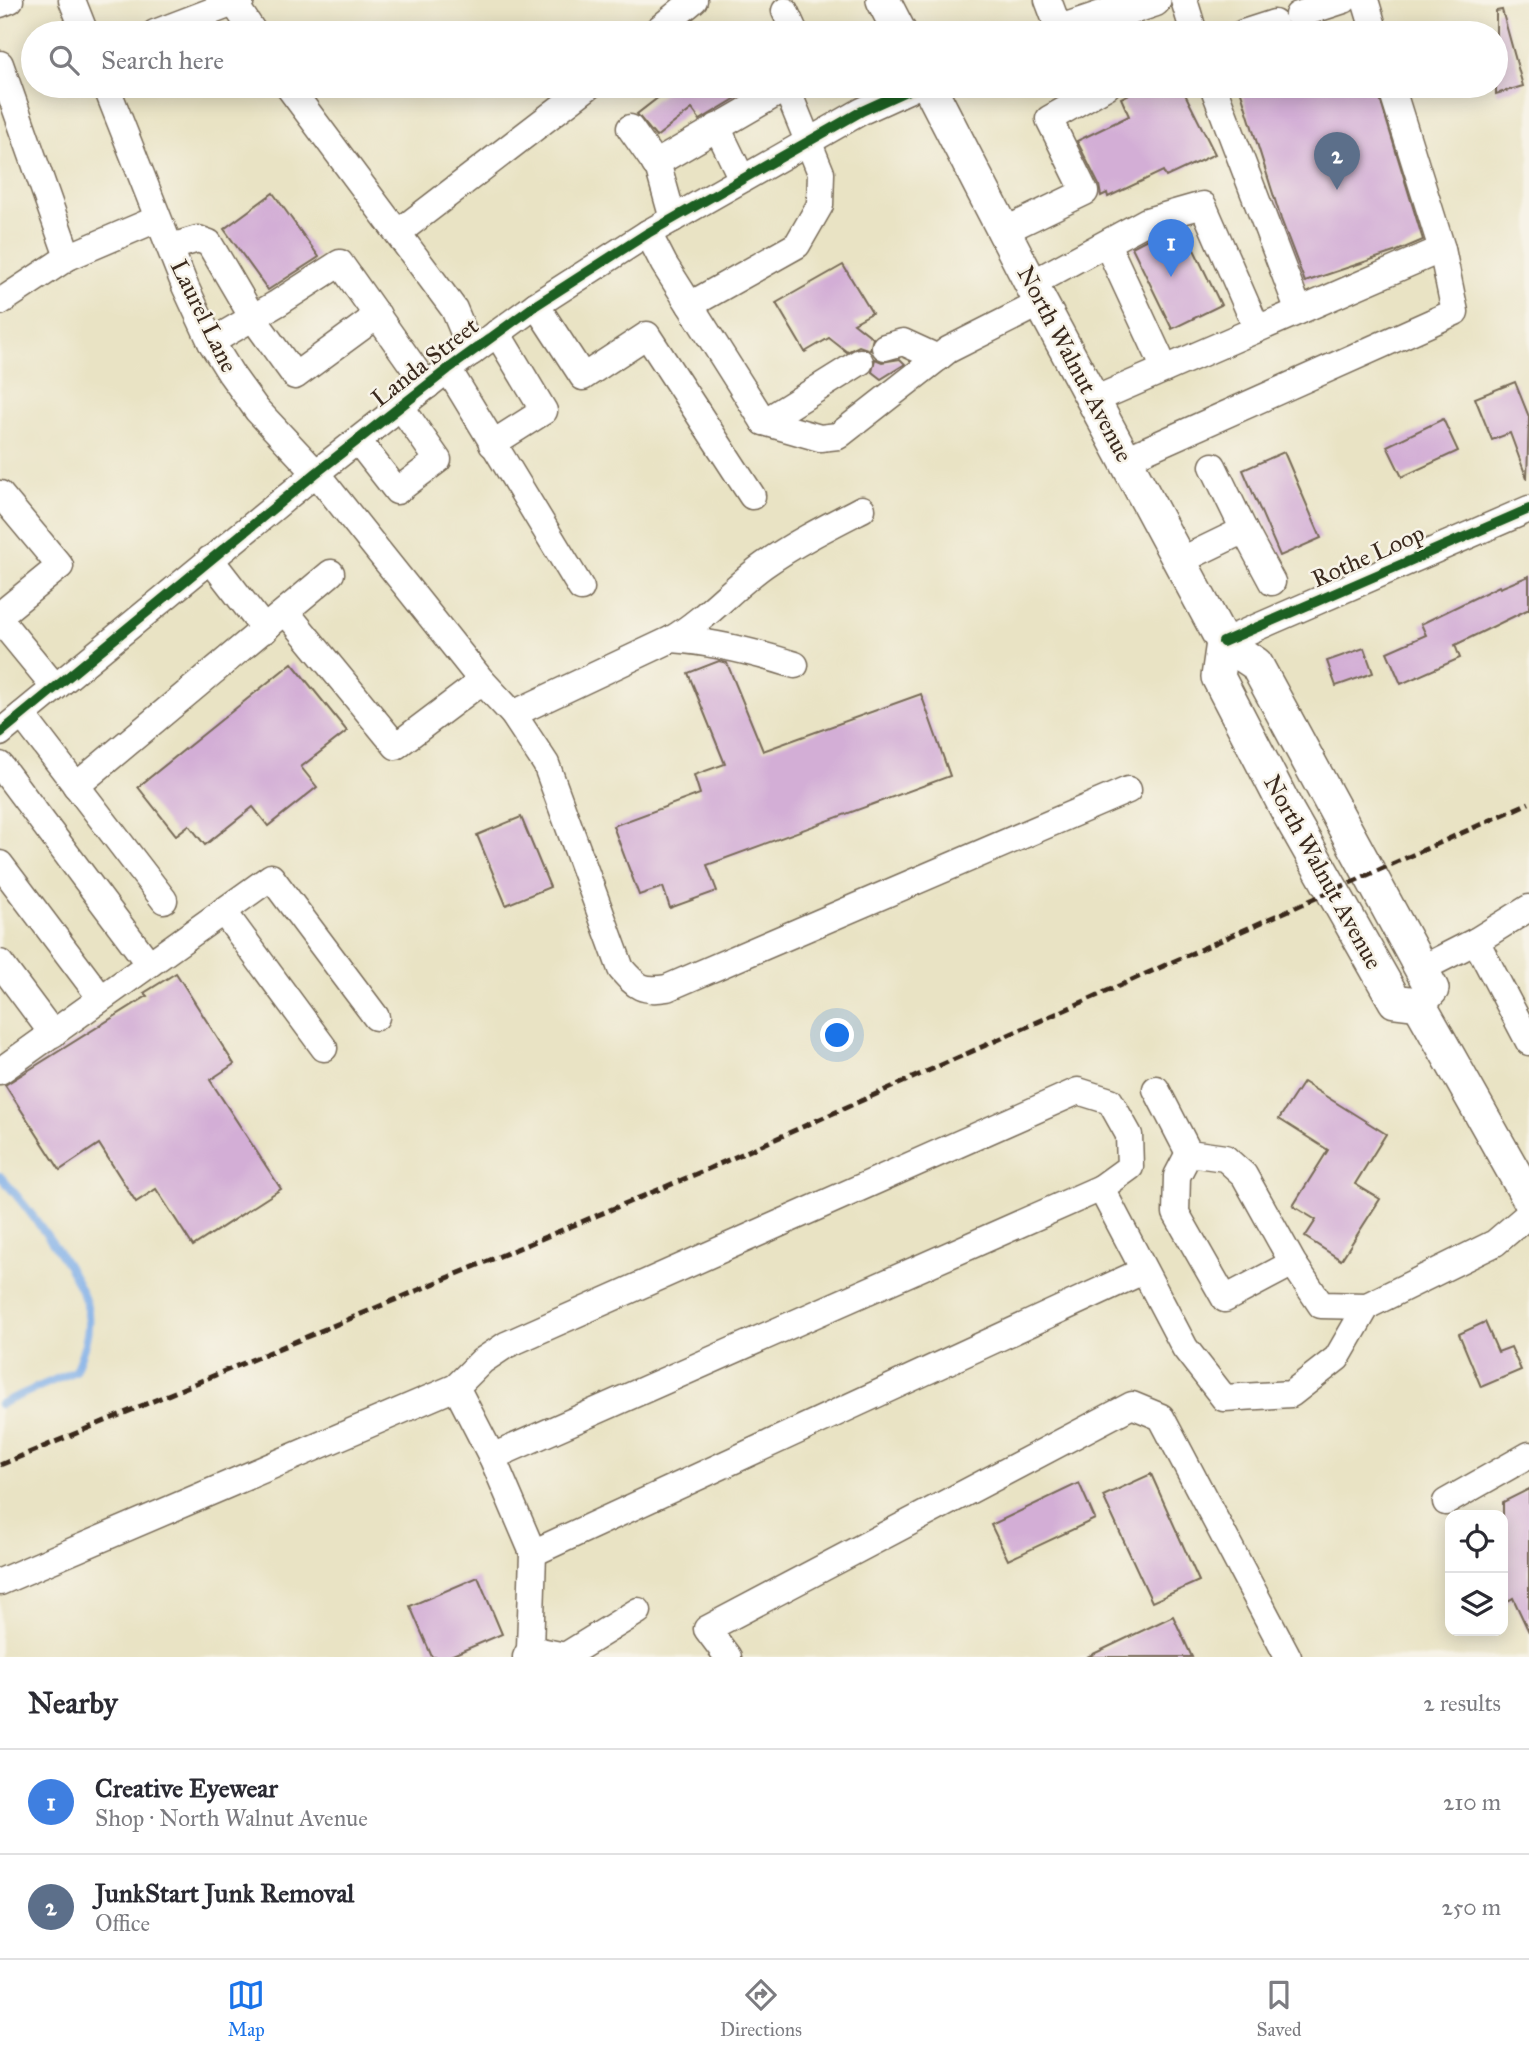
<!DOCTYPE html>
<meta charset="utf-8">
<style>
:root{--surface:#fff;--page:#f7f7f7;--text:#2b2b33;--muted:#7c7c81;--line:#e1e1e2;--accent:#1a73e8}
body{margin:0;font-family:"IM FELL Great Primer",serif;background:var(--page);color:var(--text)}
.controls{position:absolute;right:21px;bottom:21px;display:grid;overflow:hidden;border-radius:14px;box-shadow:0 4px 18px #0003}
.controls button{width:63px;height:63px;display:grid;place-items:center;padding:0;border:0;border-bottom:2px solid var(--line);background:var(--surface);color:var(--text);font:35px sans-serif}
.you{position:absolute;left:838px;top:1036px;width:24px;height:24px;margin:-18px;border:5px solid #fff;border-radius:50%;background:#1a73e8;box-shadow:0 0 0 10px #1a73e833}
.badge{display:grid;place-items:center;width:46px;height:46px;border-radius:50%;background:var(--accent);color:#fff;font-size:23px;font-weight:700}
.pin{position:absolute;translate:-50% -58px;filter:drop-shadow(0 2px 4px #0008)}
.pin::after{content:'';position:absolute;top:37px;width:24px;height:21px;background:inherit;clip-path:polygon(0 0,100% 0,50% 100%)}
.list{margin:0;padding:0;list-style:none}
h2{display:flex;justify-content:space-between;align-items:center;height:91px;margin:0;padding:0 28px;font-size:30px}
h2 small{font-size:23px;font-weight:400;color:var(--muted)}
.list li{display:grid;grid-template-columns:46px 1fr auto;gap:21px;align-items:center;box-sizing:border-box;height:105px;padding:0 28px;border-top:2px solid var(--line)}
.list b{display:block;font-size:26px;white-space:nowrap}
.list p{margin:0;font-size:23px;white-space:nowrap;color:var(--muted)}
.list em{font-size:23px;font-style:normal;color:var(--muted)}
.icon{flex:none;width:38px;height:38px;fill:none;stroke:currentColor;stroke-width:2;stroke-linecap:round;stroke-linejoin:round}
.map{position:relative;flex:none;width:1529px;height:1657px;overflow:hidden}
.search{position:absolute;background:var(--surface);box-shadow:0 4px 18px #0003;left:21px;right:21px;top:21px;height:77px;display:flex;align-items:center;gap:18px;box-sizing:border-box;padding:0 24px;border-radius:38px;color:var(--muted);font-size:26px}
.sheet{height:301px;background:var(--surface)}
nav{display:flex;justify-content:space-around;align-items:center;box-sizing:border-box;height:98px;border-top:2px solid var(--line);background:var(--surface);font-size:19px;color:var(--muted)}
nav a{display:grid;justify-items:center;gap:4px}
nav .on{color:var(--accent)}
.map>svg:first-child{display:block}
.lines{fill:none;stroke-linecap:round;stroke-linejoin:round}
.stream{stroke:#7dade8;stroke-width:8}
.building{fill:#d3aed6}
.minor-casing{stroke:#786b58;stroke-width:29}
.major-casing{stroke:#786b58;stroke-width:36}
.minor{stroke:#fff;stroke-width:26}
.major{stroke:#fff;stroke-width:33}
.rail{stroke:#3b2a1e;stroke-width:5;stroke-dasharray:10 5;stroke-linecap:butt}
.cycleway-casing{stroke:#f7f3e8;stroke-width:15}
.cycleway{stroke:#1b5e20;stroke-width:10}
.labels{text-anchor:middle;stroke-width:5;stroke-linejoin:round;paint-order:stroke}
.street-label{font-size:24px;fill:#3b2a1e;stroke:#f7f3e8}
</style>
<div class="map">
<svg width="1529" height="1657" viewBox="0 0 1529 1657">
<rect width="100%" height="100%" fill="#f7f3e8"/>
<filter id="ink" filterUnits="userSpaceOnUse"><feTurbulence type="fractalNoise" baseFrequency=".0143" numOctaves="2"/><feDisplacementMap in="SourceGraphic" scale="14" xChannelSelector="R" yChannelSelector="G"/><feConvolveMatrix kernelMatrix="1 2 1 2 8 2 1 2 1" color-interpolation-filters="sRGB"/></filter>
<filter id="wash" filterUnits="userSpaceOnUse"><feTurbulence type="fractalNoise" baseFrequency=".00686" numOctaves="4" result="noise"/><feDisplacementMap in="SourceGraphic" scale="28" xChannelSelector="R" yChannelSelector="G"/><feGaussianBlur stdDeviation="1.57" result="paint"/><feColorMatrix in="noise" values="0 0 0 0 0 0 0 0 0 0 0 0 0 0 0 0 0 1.4 0 .05"/><feComposite in="paint" operator="in"/></filter>
<g filter="url(#wash)">
<rect width="100%" height="100%" fill="#e9e3c4"/>
<g class="lines">
<!-- stream -->
<path class="stream" d="M0,1176C23,1202 86,1281 88,1313C90,1334 83,1352 75,1371L0,1404"/>
</g>
<g id="blocks">
<!-- building -->
<g class="building">
<path d="M1502,10L1523,86L1496,94V11Z"/>
<path d="M673,86H756L700,120L692,109L656,137L637,114Z"/>
<path d="M1146,86H1181L1215,154L1166,177L1163,171L1108,197L1107,193L1101,196L1099,185L1077,141L1129,116L1121,98Z"/>
<path d="M1239,86H1376L1423,240L1397,251L1305,282L1281,219Z"/>
<path d="M273,193L319,257L268,290L224,229Z"/>
<path d="M1183,227L1221,305L1172,329L1132,247L1153,236Z"/>
<path d="M843,265L872,313L854,323L873,338L870,350L859,346L847,352L829,338L805,352L776,303Z"/>
<path d="M875,359L882,362L900,359L905,364L881,379L872,372Z"/>
<path d="M1515,382L1529,417L1527,479L1510,433L1492,440L1475,398Z"/>
<path d="M1443,419L1458,451L1402,477L1387,446Z"/>
<path d="M1284,452L1321,538L1280,556L1243,470Z"/>
<path d="M1529,576V609L1455,645L1460,658L1401,684L1387,652L1426,635L1421,624L1499,586L1500,588Z"/>
<path d="M1364,648L1373,673L1336,686L1327,661Z"/>
<path d="M719,661L727,663L763,751L921,694L950,776L707,865L717,891L670,908L663,887L639,895L613,826L700,794L694,775L725,764L688,673Z"/>
<path d="M292,663L347,731L301,767L317,787L268,826L253,807L205,845L189,825L176,835L138,787Z"/>
<path d="M521,817L550,887L506,905L477,835Z"/>
<path d="M176,973L234,1064L210,1080L281,1189L193,1246L156,1189L136,1202L99,1144L60,1170L5,1085L147,996L144,993Z"/>
<path d="M1303,1082L1386,1134L1355,1184L1380,1199L1341,1260L1305,1237L1316,1220L1293,1206L1328,1150L1279,1119Z"/>
<path d="M1485,1322L1498,1352L1511,1347L1521,1370L1481,1387L1459,1334Z"/>
<path d="M1151,1474L1199,1581L1152,1602L1103,1496Z"/>
<path d="M1079,1483L1095,1519L1008,1560L991,1525Z"/>
<path d="M1529,1489V1632L1513,1598L1503,1604V1502Z"/>
<path d="M478,1577L502,1634L448,1657H432L410,1606Z"/>
<path d="M1173,1616L1192,1657H1087Z"/>
</g>
</g>
</g>
<g filter="url(#ink)">
<use href="#blocks" fill-opacity="0" stroke="#786b58" stroke-width="2"/>
<g class="lines">
<!-- minor casing -->
<g class="minor-casing">
<g id="minor">
<path d="M72,0L85,33"/>
<path d="M1048,0L1060,32"/>
<path d="M1184,0L1194,33"/>
<path d="M1365,0L1375,33"/>
<path d="M234,3L254,33"/>
<path d="M0,4L10,0"/>
<path d="M785,11L795,33"/>
<path d="M1298,15L1344,0"/>
<path d="M155,33L241,0"/>
<path d="M654,33L694,0"/>
<path d="M1243,33L1274,23"/>
<path d="M0,64L68,257"/>
<path d="M106,86L185,286L211,342L231,374L257,410L316,473L482,681L513,714L546,764L621,969C637,987 642,992 667,988L1128,790"/>
<path d="M288,86L454,309L472,352"/>
<path d="M1213,86L1299,311"/>
<path d="M717,127L742,179"/>
<path d="M630,128L659,169L673,219"/>
<path d="M655,164L789,86"/>
<path d="M1004,231L1085,192L1049,119L1107,86"/>
<path d="M399,232L589,86"/>
<path d="M648,233L664,264L764,422L820,438L838,436L948,350L1041,303"/>
<path d="M1107,244L1165,369"/>
<path d="M171,247L198,239L209,243L253,318L295,376L378,315"/>
<path d="M1031,284L1147,221L1203,205L1257,329"/>
<path d="M0,302L68,257L157,219"/>
<path d="M536,305L583,377L647,335L752,496"/>
<path d="M690,305L797,245L820,205L821,173L786,87"/>
<path d="M211,342L278,303L340,263L427,386"/>
<path d="M885,347L903,342L938,358"/>
<path d="M448,369L581,588"/>
<path d="M1094,400L1442,249"/>
<path d="M764,422L860,362"/>
<path d="M358,441L397,491L438,460L401,407"/>
<path d="M492,444L544,411L497,333"/>
<path d="M1126,459L1455,312L1442,249L1391,86"/>
<path d="M0,494L60,566L0,615"/>
<path d="M1244,530L1272,582"/>
<path d="M210,559L265,630"/>
<path d="M1180,561L1244,530L1213,466"/>
<path d="M286,612L396,746L482,681"/>
<path d="M0,620L55,687"/>
<path d="M672,639C715,642 754,652 795,665"/>
<path d="M1223,642L1529,509"/>
<path d="M513,714L672,639C706,619 732,588 764,565C795,543 829,526 862,509"/>
<path d="M22,715L164,900"/>
<path d="M0,733L316,473L448,369L536,305L648,233L862,111L917,86"/>
<path d="M0,765L149,964"/>
<path d="M76,786L331,573"/>
<path d="M0,864L101,998"/>
<path d="M223,911L324,1048"/>
<path d="M1476,941L1529,1042"/>
<path d="M0,963L53,1034"/>
<path d="M1421,969L1476,941L1529,908"/>
<path d="M0,1071L271,877L376,1017"/>
<path d="M1156,1089L1189,1153"/>
<path d="M1293,1263L1225,1299L1176,1213L1177,1176L1189,1153L1225,1158L1244,1175L1293,1263L1321,1305L1367,1306L1495,1243L1529,1214"/>
<path d="M456,1387L492,1457L533,1553L1143,1271"/>
<path d="M492,1457L1101,1188"/>
<path d="M1446,1502L1529,1455"/>
<path d="M0,1582L456,1387L482,1361L506,1345L1078,1091L1110,1101L1129,1135L1130,1167L1101,1188L1185,1348L1224,1398L1291,1394L1337,1358L1367,1306"/>
<path d="M530,1649L565,1656L638,1611"/>
<path d="M526,1657L530,1649L533,1553"/>
<path d="M728,1657L707,1629L1132,1405L1161,1417L1288,1657"/>
</g>
</g>
<!-- major casing -->
<g class="major-casing">
<g id="major">
<path d="M883,0L900,33"/>
<path d="M1056,33L1154,0"/>
<path d="M929,86L1041,303L1223,642L1256,664L1432,989L1419,1004"/>
<path d="M1223,642L1218,677L1289,814L1395,1001L1419,1004"/>
<path d="M1419,1004L1529,1199"/>
</g>
</g>
<!-- minor -->
<use href="#minor" class="minor"/>
<!-- major -->
<use href="#major" class="major"/>
<!-- rail -->
<path class="rail" d="M0,1465L708,1169L1529,803"/>
<!-- cycleway casing -->
<g class="cycleway-casing">
<g id="cycleway">
<path d="M1223,642L1529,509"/>
<path d="M0,733L316,473L448,369L536,305L648,233L862,111L917,86"/>
</g>
</g>
<!-- cycleway -->
<use href="#cycleway" class="cycleway"/>
</g>
</g>
<g class="labels">
<!-- street labels -->
<g class="street-label">
<text transform="translate(204 316) rotate(64)" y="8">Laurel Lane</text>
<text transform="translate(425 362) rotate(-38)" y="8">Landa Street</text>
<text transform="translate(1075 364) rotate(62)" y="8">North Walnut Avenue</text>
<text transform="translate(1368 556) rotate(-24)" y="8">Rothe Loop</text>
<text transform="translate(1323 872) rotate(61)" y="8">North Walnut Avenue</text>
</g>
</g>
</svg>
<div class="controls">
<button><svg class="icon" aria-label="locate" viewBox="0 0 24 24"><circle cx="12" cy="12" r="6"/><path d="M12 2v4M12 18v4M2 12h4M18 12h4"/></svg></button>
<button><svg class="icon" aria-label="layers" viewBox="0 0 24 24"><path d="M12 4l9 5-9 5-9-5zM3 14l9 5 9-5"/></svg></button>
</div>
<div class="you"></div>
<div class="pin badge" style="left:1171px;top:277px;background:#3f7fe0">1</div>
<div class="pin badge" style="left:1337px;top:190px;background:#5c6f8a">2</div>
<div class="search"><svg class="icon" aria-label="search" viewBox="0 0 24 24"><circle cx="10" cy="10" r="6"/><path d="M15 15l6 6"/></svg>Search here</div>
</div>
<section class="sheet">
<h2>Nearby<small>2 results</small></h2>
<ul class="list">
<li><span class="badge" style="background:#3f7fe0">1</span><div><b>Creative Eyewear</b><p>Shop · North Walnut Avenue</p></div><em>210 m</em></li>
<li><span class="badge" style="background:#5c6f8a">2</span><div><b>JunkStart Junk Removal</b><p>Office</p></div><em>250 m</em></li>
</ul>
</section>
<nav>
<a class="on"><svg class="icon" aria-label="map" viewBox="0 0 24 24"><path d="M3 6l6-2 6 2 6-2v14l-6 2-6-2-6 2zM9 4v14M15 6v14"/></svg>Map</a>
<a><svg class="icon" aria-label="directions" viewBox="0 0 24 24"><path d="M12 3l9 9-9 9-9-9zM9 14v-3h6M13 9l2 2-2 2"/></svg>Directions</a>
<a><svg class="icon" aria-label="saved" viewBox="0 0 24 24"><path d="M7 4h10v16l-5-4-5 4z"/></svg>Saved</a>
</nav>
